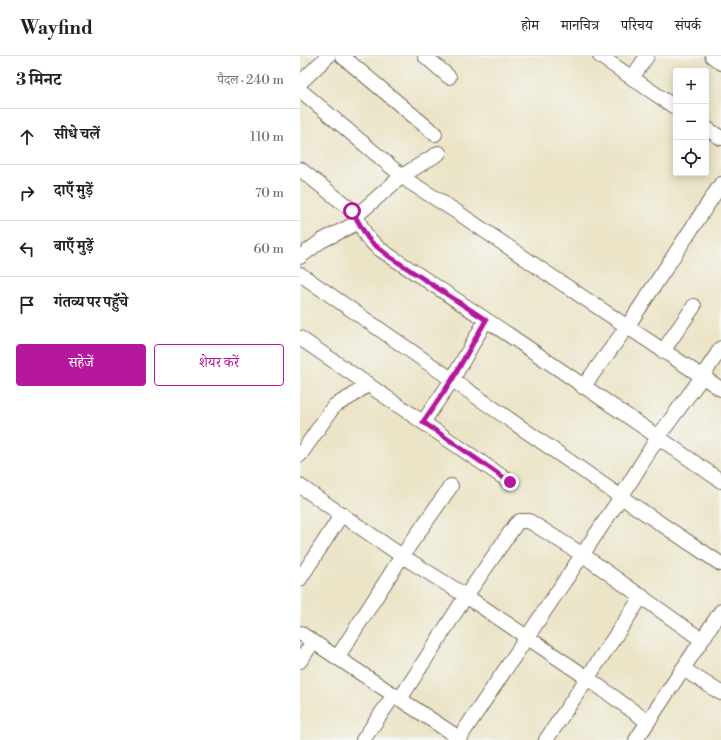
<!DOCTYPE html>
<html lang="hi">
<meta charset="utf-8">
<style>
:root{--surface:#fff;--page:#f2f2f2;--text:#202124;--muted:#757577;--line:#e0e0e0;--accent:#b5179e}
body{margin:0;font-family:"Libre Bodoni","Noto Serif Devanagari",serif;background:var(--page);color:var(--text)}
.controls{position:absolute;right:12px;top:12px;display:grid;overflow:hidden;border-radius:4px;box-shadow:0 2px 10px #0003}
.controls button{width:36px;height:36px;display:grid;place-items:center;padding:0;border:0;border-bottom:1px solid var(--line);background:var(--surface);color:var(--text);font:20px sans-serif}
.stop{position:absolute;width:12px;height:12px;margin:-9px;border:3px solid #b5179e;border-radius:50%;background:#fff}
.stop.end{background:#b5179e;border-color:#fff;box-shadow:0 1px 4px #0008}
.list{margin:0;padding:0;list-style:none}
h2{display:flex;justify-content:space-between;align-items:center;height:52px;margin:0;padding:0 16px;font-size:17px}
h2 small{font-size:13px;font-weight:400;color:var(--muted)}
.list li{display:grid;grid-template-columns:26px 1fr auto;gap:12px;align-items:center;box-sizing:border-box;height:56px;padding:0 16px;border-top:1px solid var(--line)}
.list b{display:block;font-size:15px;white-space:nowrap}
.list em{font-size:13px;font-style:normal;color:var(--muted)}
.actions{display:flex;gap:8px;padding:12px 16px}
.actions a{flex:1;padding:9px 0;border:1px solid var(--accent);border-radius:4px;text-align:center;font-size:14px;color:var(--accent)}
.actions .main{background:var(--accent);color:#fff}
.icon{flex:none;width:22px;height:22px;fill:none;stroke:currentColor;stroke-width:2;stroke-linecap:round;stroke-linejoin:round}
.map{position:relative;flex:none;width:421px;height:684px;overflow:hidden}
header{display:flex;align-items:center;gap:24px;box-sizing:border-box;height:56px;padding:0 20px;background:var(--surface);border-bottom:1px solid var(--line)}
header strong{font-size:19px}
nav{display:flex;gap:22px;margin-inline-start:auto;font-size:14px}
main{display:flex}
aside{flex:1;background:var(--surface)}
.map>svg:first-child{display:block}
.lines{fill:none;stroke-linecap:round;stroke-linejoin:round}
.minor-casing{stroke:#796b59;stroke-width:16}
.minor{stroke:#fff;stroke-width:14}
.route{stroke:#b5179e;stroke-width:5}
</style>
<header>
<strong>Wayfind</strong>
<nav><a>होम</a><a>मानचित्र</a><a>परिचय</a><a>संपर्क</a></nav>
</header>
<main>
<aside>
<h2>3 मिनट<small>पैदल · 240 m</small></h2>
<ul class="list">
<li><svg class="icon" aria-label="ahead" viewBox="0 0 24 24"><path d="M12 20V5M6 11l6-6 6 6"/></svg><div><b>सीधे चलें</b></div><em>110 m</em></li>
<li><svg class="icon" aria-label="right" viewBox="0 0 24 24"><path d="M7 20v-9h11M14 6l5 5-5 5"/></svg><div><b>दाएँ मुड़ें</b></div><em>70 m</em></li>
<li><svg class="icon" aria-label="left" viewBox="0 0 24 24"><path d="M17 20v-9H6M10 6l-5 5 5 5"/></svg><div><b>बाएँ मुड़ें</b></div><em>60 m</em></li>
<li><svg class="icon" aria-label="arrive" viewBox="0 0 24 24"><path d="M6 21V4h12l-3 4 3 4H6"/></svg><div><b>गंतव्य पर पहुँचे</b></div></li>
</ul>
<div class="actions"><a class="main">सहेजें</a><a>शेयर करें</a></div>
</aside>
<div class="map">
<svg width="421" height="684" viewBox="0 0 421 684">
<rect width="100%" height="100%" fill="#f6f6f2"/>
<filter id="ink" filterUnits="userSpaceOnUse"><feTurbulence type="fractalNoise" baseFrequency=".025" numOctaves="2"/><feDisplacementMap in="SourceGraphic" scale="8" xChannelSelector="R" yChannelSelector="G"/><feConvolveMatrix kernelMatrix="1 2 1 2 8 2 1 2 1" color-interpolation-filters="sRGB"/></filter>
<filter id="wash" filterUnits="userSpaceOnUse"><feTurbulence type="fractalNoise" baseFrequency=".012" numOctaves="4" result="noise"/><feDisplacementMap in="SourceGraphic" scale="16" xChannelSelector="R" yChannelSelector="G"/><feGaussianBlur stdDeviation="0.9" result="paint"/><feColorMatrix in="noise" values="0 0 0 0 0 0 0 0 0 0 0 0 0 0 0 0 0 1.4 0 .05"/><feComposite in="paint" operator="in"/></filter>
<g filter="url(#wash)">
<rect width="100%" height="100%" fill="#ebe4c7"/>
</g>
<g filter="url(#ink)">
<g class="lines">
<!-- minor casing -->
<g class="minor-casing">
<g id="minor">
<path d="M42,0L135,78"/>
<path d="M125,0L149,21"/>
<path d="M300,0L376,52"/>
<path d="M412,0L421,7"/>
<path d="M332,22L347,0"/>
<path d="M0,27L28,0"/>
<path d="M0,34L108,125L157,156L248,218L421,333"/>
<path d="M406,72L421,82"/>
<path d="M0,113L53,155L67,181L78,192L212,281L358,381L402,321L421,292"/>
<path d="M56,160L102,120L139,97"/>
<path d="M0,201L21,185L59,166"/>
<path d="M0,218L321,441L421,508"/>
<path d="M0,282L210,426"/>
<path d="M363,295L394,250"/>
<path d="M283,331L327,271L421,128"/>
<path d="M123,366L152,324L186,264"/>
<path d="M0,399L34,350L52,340L68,328"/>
<path d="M0,430L102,500L166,540L286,621L348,666"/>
<path d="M0,523L42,458"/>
<path d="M0,577L159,682"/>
<path d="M37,602L102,500L151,430"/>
<path d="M0,605L13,586"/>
<path d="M383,613L421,637"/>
<path d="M100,643L166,540L216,468L220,465H229L283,499L402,584"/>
<path d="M63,684L94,639"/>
<path d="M158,684L321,441L358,381L421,425"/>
<path d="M246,684L342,540"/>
<path d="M336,684L421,555"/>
</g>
</g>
<!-- minor -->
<use href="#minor" class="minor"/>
</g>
</g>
<g class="lines" filter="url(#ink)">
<!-- route -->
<path class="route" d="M52,155L67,181L71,186L90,201L186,264L152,324L123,366L210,426"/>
</g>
</svg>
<div class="controls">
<button>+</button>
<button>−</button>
<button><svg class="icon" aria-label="locate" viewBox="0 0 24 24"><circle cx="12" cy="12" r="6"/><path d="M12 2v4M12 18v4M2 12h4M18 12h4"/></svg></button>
</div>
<div class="stop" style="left:52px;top:155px"></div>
<div class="stop end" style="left:210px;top:426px"></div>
</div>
</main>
